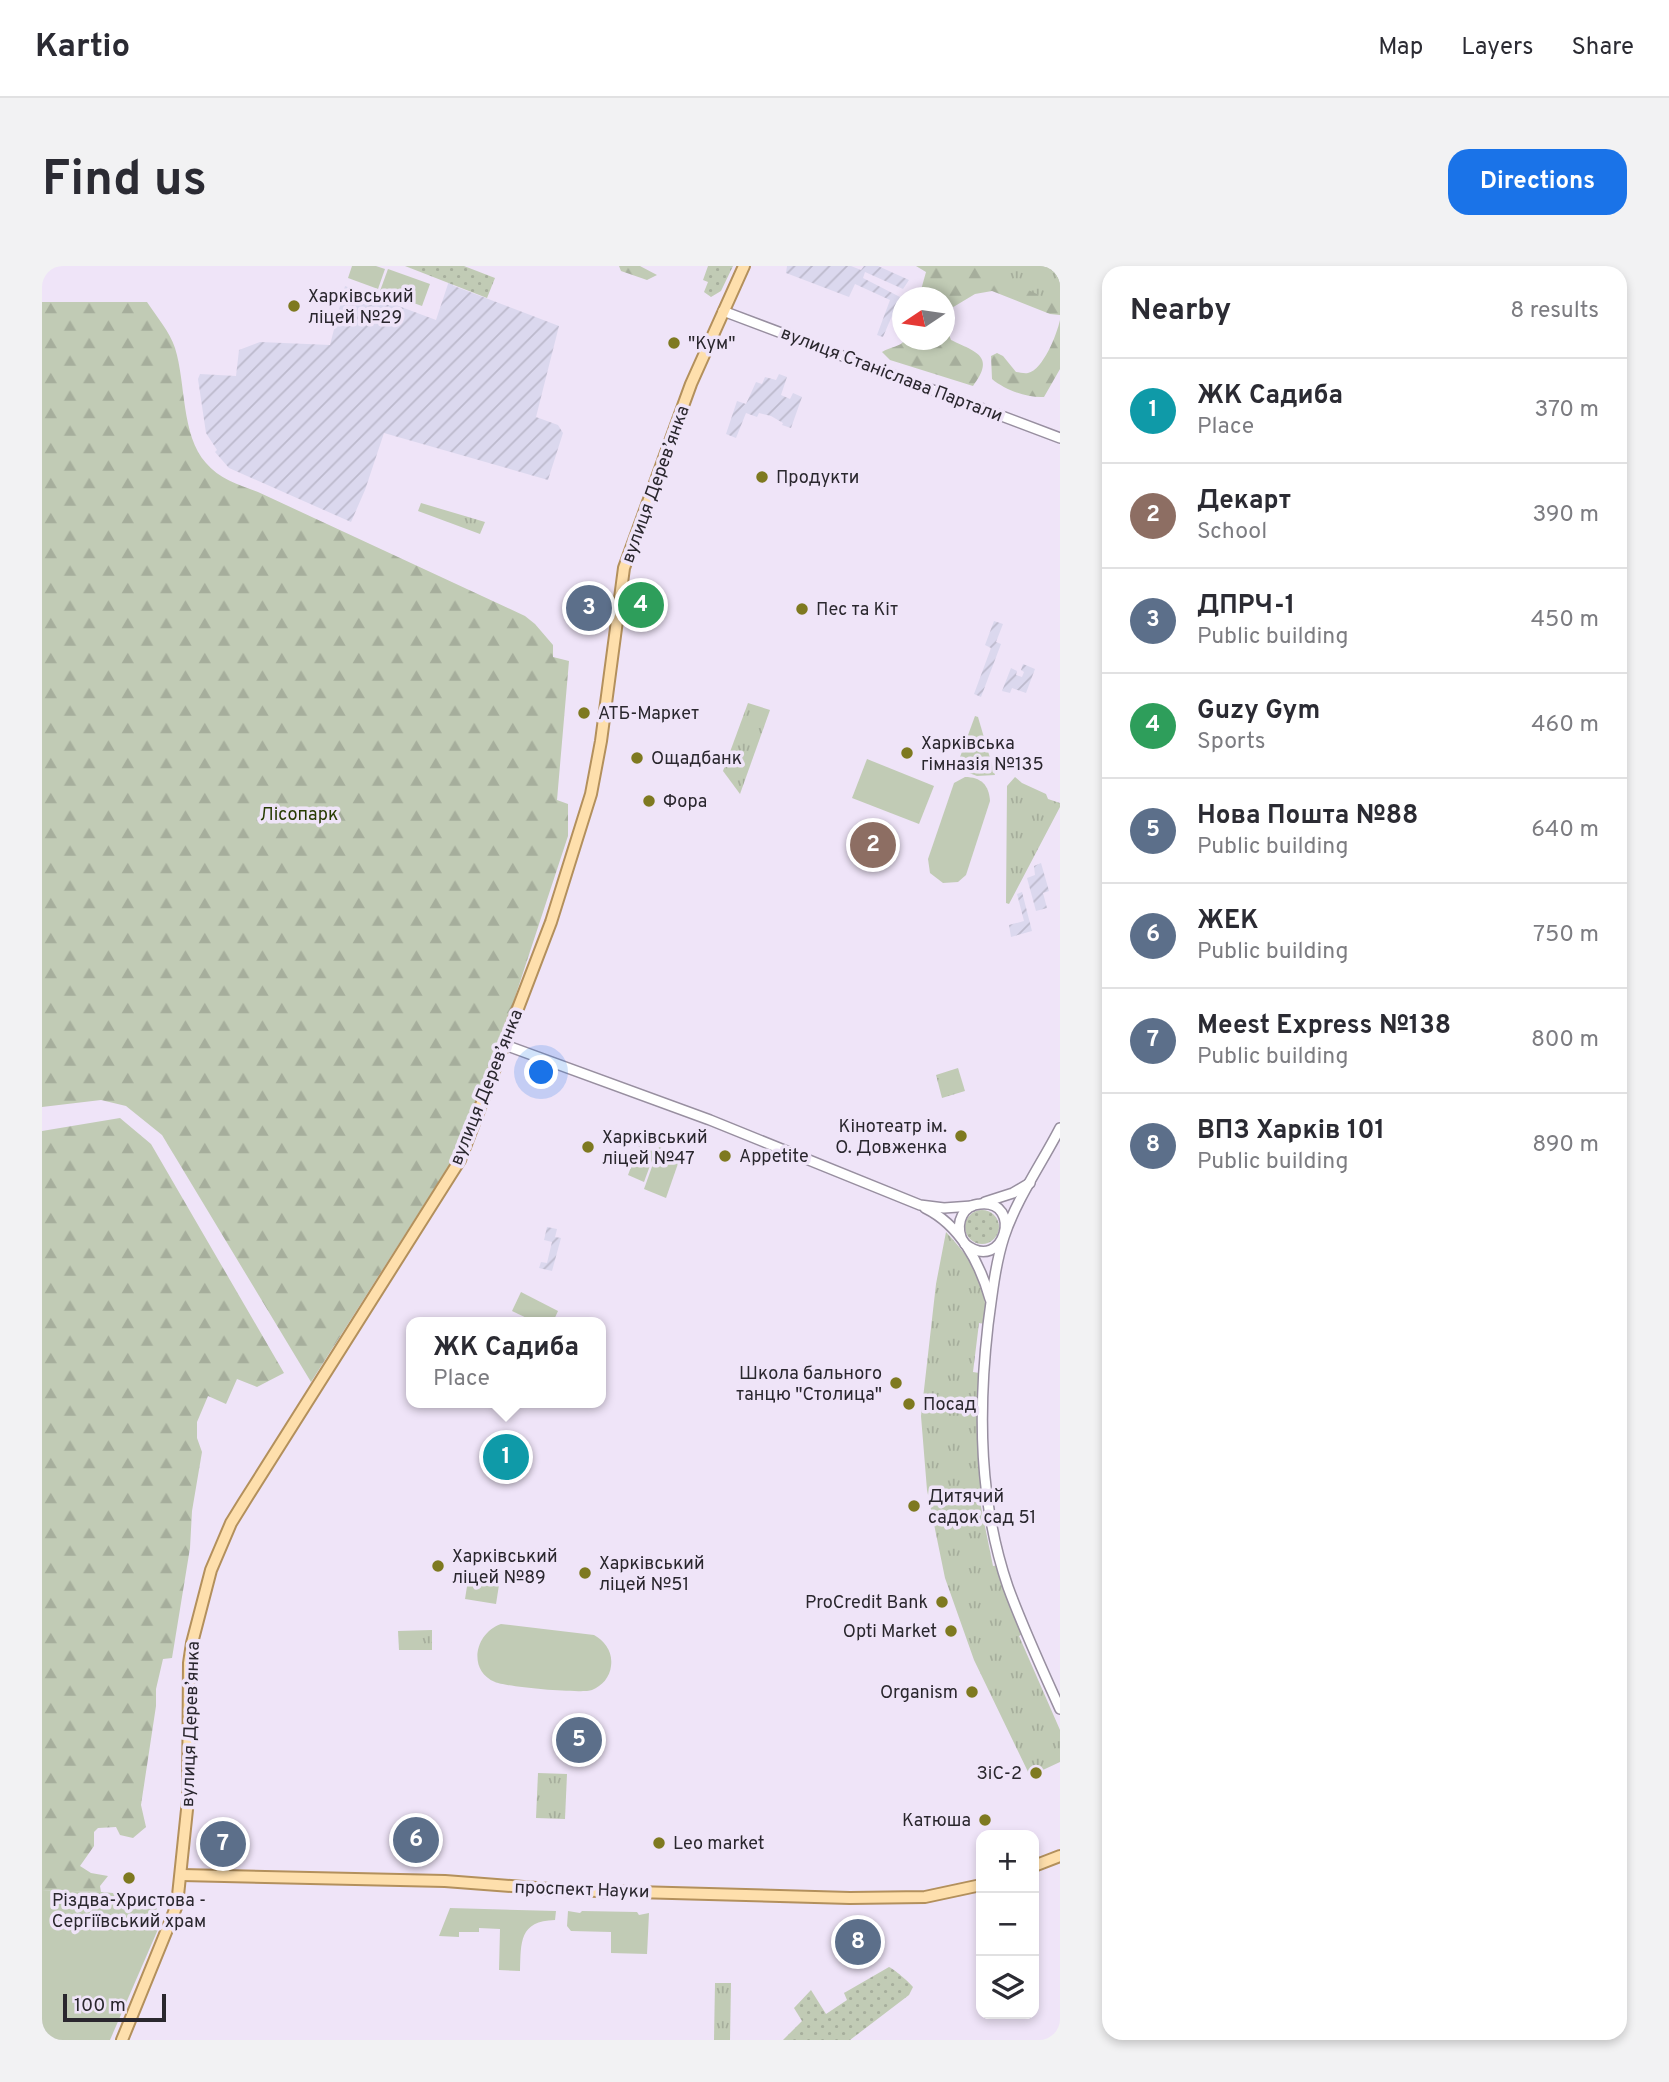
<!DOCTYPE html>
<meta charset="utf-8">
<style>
:root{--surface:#fff;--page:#f2f2f3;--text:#2b2b33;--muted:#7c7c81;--line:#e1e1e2;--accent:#1a73e8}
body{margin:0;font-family:Overpass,sans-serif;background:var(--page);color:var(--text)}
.controls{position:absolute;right:21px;bottom:21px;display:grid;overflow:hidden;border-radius:14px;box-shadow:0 4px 10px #0003}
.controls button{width:63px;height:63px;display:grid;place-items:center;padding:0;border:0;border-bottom:2px solid var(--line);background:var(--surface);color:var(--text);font:35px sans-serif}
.compass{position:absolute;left:850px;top:21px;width:63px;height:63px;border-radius:50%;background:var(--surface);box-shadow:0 4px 10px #0003;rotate:257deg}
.scale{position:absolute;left:21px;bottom:18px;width:103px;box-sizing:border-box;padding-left:7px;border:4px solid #2a272e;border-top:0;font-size:19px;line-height:24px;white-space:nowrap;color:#2a272e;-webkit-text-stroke:5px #efe4f8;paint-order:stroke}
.you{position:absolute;left:500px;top:807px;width:24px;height:24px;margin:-18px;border:5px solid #fff;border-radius:50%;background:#1a73e8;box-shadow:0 0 0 10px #1a73e833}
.badge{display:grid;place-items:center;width:46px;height:46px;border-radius:50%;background:var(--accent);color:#fff;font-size:23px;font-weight:700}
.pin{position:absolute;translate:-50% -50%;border:4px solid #fff;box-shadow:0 2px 7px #0006}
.popup{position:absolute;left:364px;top:1051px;width:200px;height:91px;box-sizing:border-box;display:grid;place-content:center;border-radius:14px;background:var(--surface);filter:drop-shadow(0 2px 5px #0005);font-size:23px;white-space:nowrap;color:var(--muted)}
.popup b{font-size:26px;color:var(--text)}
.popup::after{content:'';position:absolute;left:50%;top:100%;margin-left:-14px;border:14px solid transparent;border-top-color:var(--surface)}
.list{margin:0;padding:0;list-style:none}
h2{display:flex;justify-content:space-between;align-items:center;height:91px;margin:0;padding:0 28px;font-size:30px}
h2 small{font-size:23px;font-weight:400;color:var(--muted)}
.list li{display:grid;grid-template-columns:46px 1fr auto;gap:21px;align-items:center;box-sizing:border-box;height:105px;padding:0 28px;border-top:2px solid var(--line)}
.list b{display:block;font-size:26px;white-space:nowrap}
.list p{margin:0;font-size:23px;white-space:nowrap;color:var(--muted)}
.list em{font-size:23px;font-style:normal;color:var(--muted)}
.icon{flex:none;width:38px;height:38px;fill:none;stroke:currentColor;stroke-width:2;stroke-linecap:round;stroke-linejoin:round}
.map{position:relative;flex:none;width:1018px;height:1774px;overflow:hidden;border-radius:21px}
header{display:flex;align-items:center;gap:42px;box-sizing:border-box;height:98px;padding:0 35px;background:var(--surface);border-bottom:2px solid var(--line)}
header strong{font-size:33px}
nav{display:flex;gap:38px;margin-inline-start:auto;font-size:24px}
.intro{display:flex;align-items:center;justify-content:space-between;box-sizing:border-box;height:168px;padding:0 42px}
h1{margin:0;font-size:49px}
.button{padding:18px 32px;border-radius:21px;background:var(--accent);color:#fff;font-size:24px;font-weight:700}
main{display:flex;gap:42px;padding:0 42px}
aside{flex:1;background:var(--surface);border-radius:21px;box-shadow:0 4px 10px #0003}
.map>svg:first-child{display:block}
.industrial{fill:url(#industrial-furrows)}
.grass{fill:url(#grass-dots)}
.forest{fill:url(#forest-firs)}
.park{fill:url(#park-tufts)}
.garden{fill:#c1cbb5}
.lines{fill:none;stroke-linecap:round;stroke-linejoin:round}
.minor-casing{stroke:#988fa0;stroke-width:12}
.major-casing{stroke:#b3905c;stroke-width:14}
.minor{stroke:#fff;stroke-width:9}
.major{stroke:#fedfac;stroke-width:10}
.poi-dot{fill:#7e7920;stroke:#efe4f8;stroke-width:2.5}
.labels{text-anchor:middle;stroke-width:7;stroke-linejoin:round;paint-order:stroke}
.poi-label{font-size:18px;fill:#2a272e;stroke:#efe4f8;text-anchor:start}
.street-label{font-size:18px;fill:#2a272e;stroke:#efe4f8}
.park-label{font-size:18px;fill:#283b03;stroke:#efe4f8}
</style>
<header>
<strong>Kartio</strong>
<nav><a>Map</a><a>Layers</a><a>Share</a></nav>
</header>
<div class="intro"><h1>Find us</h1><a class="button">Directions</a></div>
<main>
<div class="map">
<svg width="1018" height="1774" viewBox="0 0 1018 1774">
<defs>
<pattern id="industrial-furrows" width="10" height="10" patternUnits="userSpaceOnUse" patternTransform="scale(1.75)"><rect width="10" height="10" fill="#dbd8ee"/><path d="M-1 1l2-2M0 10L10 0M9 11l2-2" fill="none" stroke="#bcb9cc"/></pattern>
<pattern id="grass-dots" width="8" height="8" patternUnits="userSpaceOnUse" patternTransform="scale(1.75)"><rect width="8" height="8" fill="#c1cbb5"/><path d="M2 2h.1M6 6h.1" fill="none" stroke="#a6ae9c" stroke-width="1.8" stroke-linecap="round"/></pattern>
<pattern id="forest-firs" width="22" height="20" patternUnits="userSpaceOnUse" patternTransform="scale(1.75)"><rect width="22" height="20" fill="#c1cbb5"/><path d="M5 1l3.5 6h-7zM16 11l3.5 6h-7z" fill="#a6ae9c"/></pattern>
<pattern id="park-tufts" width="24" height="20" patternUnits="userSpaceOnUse" patternTransform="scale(1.75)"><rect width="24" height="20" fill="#c1cbb5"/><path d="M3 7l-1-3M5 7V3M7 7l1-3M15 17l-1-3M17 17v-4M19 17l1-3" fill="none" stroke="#a6ae9c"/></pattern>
</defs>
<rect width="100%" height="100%" fill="#efe4f8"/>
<!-- industrial -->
<g class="industrial">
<path d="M745,0H809L819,4L822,0H836L867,14L861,23L823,6L821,12L858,31L841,71L835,69L848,34L813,18L807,31L744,7Z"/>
<path d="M407,15L412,20L517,60L494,151L516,159L521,167L506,214L342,167L323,224L309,256L187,202L173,186L175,184L164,167L156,113L158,108L194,110L197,84L218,76L288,79L303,20L394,54Z"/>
<path d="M737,108L745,111L739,129L748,133L751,127L760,131L749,162L740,159L741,157L729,150L717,147L715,151L704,147L694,172L684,168L695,135L704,138L714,116L720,118L723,111L734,114Z"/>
<path d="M952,355L961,358L954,376L959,378L939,431L932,428L949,382L943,379Z"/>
<path d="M981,398L993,403L984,427L970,422L968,427L960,425L969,402L975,405L974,409L980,411L982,406L979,404Z"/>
<path d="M999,597L1007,625L1001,627L1005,642L994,645L985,612L993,609L992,600Z"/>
<path d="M980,626L990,665L969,671L967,659L982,655L975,628Z"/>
<path d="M505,961L515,963L513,971L519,972L510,1005L497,1002L499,996L505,997L510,976L502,974Z"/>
</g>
<!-- grass -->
<g class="grass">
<path d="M363,0H422L453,12L445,32Z"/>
<path d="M666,0H691L679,25L669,31L662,26L666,16L661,14Z"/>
<circle cx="940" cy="961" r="17"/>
<path d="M847,1701C852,1703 867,1716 871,1721L867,1729L808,1774H741L760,1755L752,1742L769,1724L784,1748L805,1734L802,1727Z"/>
</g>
<!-- forest -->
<g class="forest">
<path d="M577,0H598L615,9L605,14L579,5Z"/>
<path d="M874,0H1018V49L1008,48L950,25L933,28L903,46L902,32L877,31L884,6Z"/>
<path d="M0,36H105C114,50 128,66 133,82C144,117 139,169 164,197C177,213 198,219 216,226L483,350L493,358L511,379V391L527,395L515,534L526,538V570L453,792L418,882L269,1116L120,869L84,840L59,834L0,841Z"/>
<path d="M1018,54V103L1002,131C985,132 963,124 950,113L949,90L955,87L961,90L974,106C978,106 982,108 986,107C1001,104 1015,68 1018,54Z"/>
<path d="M903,58L909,74C934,86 954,90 931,120L848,94L840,86C848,81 858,81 863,74H902Z"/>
<path d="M78,852L109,878L242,1107L215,1121L195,1113L184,1138L166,1130L155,1156V1172L160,1186L150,1245L148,1282L130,1392L121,1393L114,1423V1440L99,1539L104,1561L91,1572L78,1569L74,1561L56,1562L52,1566V1580L38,1600L49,1607L66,1610L58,1620L59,1626L0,1624V865Z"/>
</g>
<!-- park -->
<g class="park">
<path d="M935,0H1018V38L1014,37Z"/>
<path d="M379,237L443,256L438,268L376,245Z"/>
<path d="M706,437L728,444L698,528L681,505Z"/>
<path d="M973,511L980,517L1004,528L1006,533L1018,537V541L967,638L964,637L965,520Z"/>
<path d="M916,802L923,825L900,832L894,809Z"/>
<path d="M904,966C930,994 947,1018 943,1058L937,1057L931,1106L937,1107C935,1147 933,1186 941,1225L936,1226L951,1300L957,1299L982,1367L977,1370L1018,1464V1496L988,1510L932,1394L903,1312L885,1224L879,1150L894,1018Z"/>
<path d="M390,1364V1384H357L356,1365Z"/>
<path d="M496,1507L525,1508L523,1553L494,1552Z"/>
<path d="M673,1717H689L688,1774H672Z"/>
</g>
<!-- garden -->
<g class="garden">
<path d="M310,0H334L343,3L336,23L306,12Z"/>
<path d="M346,3L388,18L380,40L338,25Z"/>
<path d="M933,450L936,451L953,509L935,510L914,502Z"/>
<path d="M825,493L892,520L877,558L810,532Z"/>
<path d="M923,511C939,511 947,519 948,535L924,609L916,616L901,617L888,607L886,593L912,517Z"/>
<path d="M597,880L613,886L602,916L586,909Z"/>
<path d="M617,881L639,889L624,932L602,923Z"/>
<path d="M479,1026L516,1045L511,1056H493L470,1045Z"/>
<path d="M426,1314L457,1319L454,1338L423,1333Z"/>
<path d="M459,1358L552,1369C563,1375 571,1386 569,1400C568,1411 560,1420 550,1424C540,1428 464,1421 453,1416C425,1404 433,1367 459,1358Z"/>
<path d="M0,1624L59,1626L106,1630L114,1637L117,1661L68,1774H0Z"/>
<path d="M408,1642L514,1645L513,1654C477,1655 479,1676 478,1705L457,1704L458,1663L437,1662V1666H417V1671L397,1670Z"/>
<path d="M526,1645L538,1647L540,1645L595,1646L597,1649L607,1647L605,1688L569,1687V1666L529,1665L525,1660Z"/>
</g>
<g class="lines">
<!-- minor casing -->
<g class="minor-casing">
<g id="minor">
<path d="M681,45L1018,172"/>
<path d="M463,779L668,854L878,939L902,942L930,940"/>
<path d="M1018,862C1000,897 974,934 962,971C953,999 950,1030 946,1059C936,1147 937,1236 966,1321C981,1362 1000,1403 1018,1443"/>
<path d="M943,936L971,927L988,917"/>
<path d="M883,942C918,959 938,997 948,1033"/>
<path d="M919,971C914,956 921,939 938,938C982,933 963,1009 923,978"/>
</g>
</g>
<!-- major casing -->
<g class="major-casing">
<g id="major">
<path d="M992,1600L1018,1590"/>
<path d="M140,1609L403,1615L520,1624L808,1632L883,1631L939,1619"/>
<path d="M80,1774L135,1639L146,1534L147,1397L150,1377L169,1304L189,1257L202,1236L418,894L509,656L549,528L559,475L582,302L649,118L702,0"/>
</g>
</g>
<!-- minor -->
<use href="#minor" class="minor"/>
<!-- major -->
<use href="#major" class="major"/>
</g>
<!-- markers -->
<g class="poi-dot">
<circle cx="252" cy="40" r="7"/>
<circle cx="632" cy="77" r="7"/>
<circle cx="720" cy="211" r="7"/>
<circle cx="760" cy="343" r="7"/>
<circle cx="542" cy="447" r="7"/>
<circle cx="865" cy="487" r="7"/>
<circle cx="595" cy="492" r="7"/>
<circle cx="607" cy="535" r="7"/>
<circle cx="919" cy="870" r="7"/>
<circle cx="546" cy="881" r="7"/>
<circle cx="683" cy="890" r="7"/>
<circle cx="854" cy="1117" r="7"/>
<circle cx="867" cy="1138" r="7"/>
<circle cx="872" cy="1240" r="7"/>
<circle cx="396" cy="1300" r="7"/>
<circle cx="543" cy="1307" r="7"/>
<circle cx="900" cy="1336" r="7"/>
<circle cx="909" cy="1365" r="7"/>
<circle cx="930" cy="1426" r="7"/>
<circle cx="994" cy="1507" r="7"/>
<circle cx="943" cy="1554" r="7"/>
<circle cx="617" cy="1577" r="7"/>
<circle cx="87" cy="1612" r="7"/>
</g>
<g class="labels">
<!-- poi labels -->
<g class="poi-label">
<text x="266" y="36">Харківський<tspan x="266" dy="21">ліцей №29</tspan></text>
<text x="646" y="83">"Кум"</text>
<text x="734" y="217">Продукти</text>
<text x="774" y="349">Пес та Кіт</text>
<text x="556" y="453">АТБ-Маркет</text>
<text x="879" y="483">Харківська<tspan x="879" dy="21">гімназія №135</tspan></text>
<text x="609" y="498">Ощадбанк</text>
<text x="621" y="541">Фора</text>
<text x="905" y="866" text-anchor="end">Кінотеатр ім.<tspan x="905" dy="21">О. Довженка</tspan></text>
<text x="560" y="877">Харківський<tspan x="560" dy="21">ліцей №47</tspan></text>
<text x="697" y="896">Appetite</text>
<text x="840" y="1113" text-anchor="end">Школа бального<tspan x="840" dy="21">танцю "Столица"</tspan></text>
<text x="881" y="1144">Посад</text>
<text x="886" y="1236">Дитячий<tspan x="886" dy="21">садок сад 51</tspan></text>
<text x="410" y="1296">Харківський<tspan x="410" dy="21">ліцей №89</tspan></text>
<text x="557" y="1303">Харківський<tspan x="557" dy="21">ліцей №51</tspan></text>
<text x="886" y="1342" text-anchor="end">ProCredit Bank</text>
<text x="895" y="1371" text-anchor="end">Opti Market</text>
<text x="916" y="1432" text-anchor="end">Organism</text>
<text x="980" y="1513" text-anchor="end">ЗіС-2</text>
<text x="929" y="1560" text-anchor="end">Катюша</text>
<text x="631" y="1583">Leo market</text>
<text x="87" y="1640" text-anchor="middle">Різдва-Христова -<tspan x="87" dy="21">Сергіївський храм</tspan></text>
</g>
<!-- street labels -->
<g class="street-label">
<text transform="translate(850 108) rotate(21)" y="6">вулиця Станіслава Партали</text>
<text transform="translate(613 218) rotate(-70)" y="6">вулиця Дерев’янка</text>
<text transform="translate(444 821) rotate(-68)" y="6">вулиця Дерев’янка</text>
<text transform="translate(148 1458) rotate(-88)" y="6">вулиця Дерев’янка</text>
<text transform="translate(540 1623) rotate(2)" y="6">проспект Науки</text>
</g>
<!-- park labels -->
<g class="park-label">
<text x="257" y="554">Лісопарк</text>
</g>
</g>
</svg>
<div class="controls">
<button>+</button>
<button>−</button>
<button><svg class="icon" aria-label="layers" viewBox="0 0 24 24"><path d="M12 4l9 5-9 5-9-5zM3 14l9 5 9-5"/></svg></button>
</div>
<svg class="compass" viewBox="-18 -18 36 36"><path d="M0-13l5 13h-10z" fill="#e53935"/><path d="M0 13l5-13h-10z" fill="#7c7c81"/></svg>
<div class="scale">100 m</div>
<div class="you"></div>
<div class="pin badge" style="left:464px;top:1191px;background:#0f9aa8">1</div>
<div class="popup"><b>ЖК Садиба</b>Place</div>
<div class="pin badge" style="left:831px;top:579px;background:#8d6e63">2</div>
<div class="pin badge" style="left:547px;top:342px;background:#5c6f8a">3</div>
<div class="pin badge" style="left:599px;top:339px;background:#2e9e5b">4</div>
<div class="pin badge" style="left:537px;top:1474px;background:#5c6f8a">5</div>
<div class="pin badge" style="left:374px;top:1574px;background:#5c6f8a">6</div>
<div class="pin badge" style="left:181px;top:1578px;background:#5c6f8a">7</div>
<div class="pin badge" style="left:816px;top:1676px;background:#5c6f8a">8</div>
</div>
<aside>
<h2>Nearby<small>8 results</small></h2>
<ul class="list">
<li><span class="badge" style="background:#0f9aa8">1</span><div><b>ЖК Садиба</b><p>Place</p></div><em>370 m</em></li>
<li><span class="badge" style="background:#8d6e63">2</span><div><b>Декарт</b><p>School</p></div><em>390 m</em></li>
<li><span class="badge" style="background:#5c6f8a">3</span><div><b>ДПРЧ-1</b><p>Public building</p></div><em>450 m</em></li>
<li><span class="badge" style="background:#2e9e5b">4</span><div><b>Guzy Gym</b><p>Sports</p></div><em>460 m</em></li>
<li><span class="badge" style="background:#5c6f8a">5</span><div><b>Нова Пошта №88</b><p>Public building</p></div><em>640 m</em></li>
<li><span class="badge" style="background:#5c6f8a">6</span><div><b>ЖЕК</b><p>Public building</p></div><em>750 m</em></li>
<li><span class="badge" style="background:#5c6f8a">7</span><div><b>Meest Express №138</b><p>Public building</p></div><em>800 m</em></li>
<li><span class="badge" style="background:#5c6f8a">8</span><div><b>ВПЗ Харків 101</b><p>Public building</p></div><em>890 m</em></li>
</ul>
</aside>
</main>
